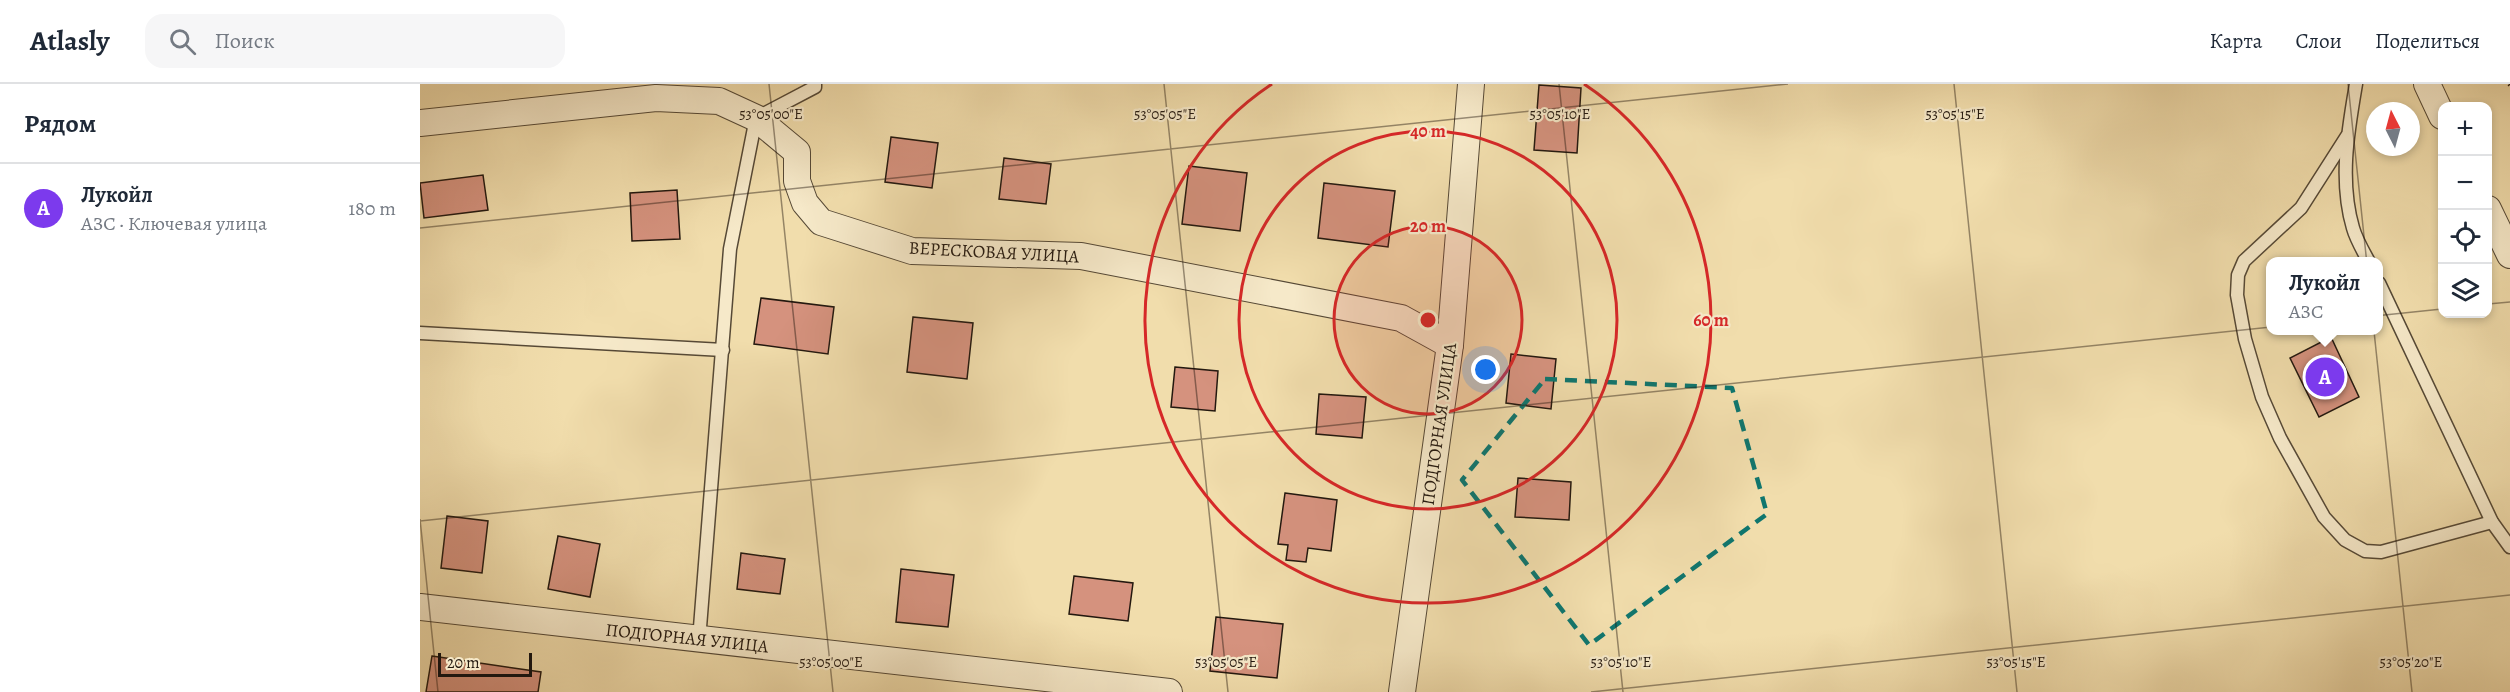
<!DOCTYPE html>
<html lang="ru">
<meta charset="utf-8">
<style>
:root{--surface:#fff;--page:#f6f6f7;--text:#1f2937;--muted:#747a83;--line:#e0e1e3;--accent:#7c3aed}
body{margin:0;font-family:Alegreya,serif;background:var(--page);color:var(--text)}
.controls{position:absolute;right:18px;top:18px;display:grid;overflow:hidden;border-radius:12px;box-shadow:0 3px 9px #0003}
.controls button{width:54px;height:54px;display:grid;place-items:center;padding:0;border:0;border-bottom:2px solid var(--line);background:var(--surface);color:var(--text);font:30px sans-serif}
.compass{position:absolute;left:1946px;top:18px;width:54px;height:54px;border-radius:50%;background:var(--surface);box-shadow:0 3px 9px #0003;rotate:354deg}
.scale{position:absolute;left:18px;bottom:15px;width:94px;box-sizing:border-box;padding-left:6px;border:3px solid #23180f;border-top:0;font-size:16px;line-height:21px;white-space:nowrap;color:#23180f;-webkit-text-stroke:4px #f6e9c9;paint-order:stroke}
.you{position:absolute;left:1066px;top:286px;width:21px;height:21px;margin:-15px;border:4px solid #fff;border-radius:50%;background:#1a73e8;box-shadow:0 0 0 9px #1a73e833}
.badge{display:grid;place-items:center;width:39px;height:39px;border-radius:50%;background:var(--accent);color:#fff;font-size:20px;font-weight:700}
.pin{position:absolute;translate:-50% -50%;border:3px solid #fff;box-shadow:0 2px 6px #0006}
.popup{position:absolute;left:1846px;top:173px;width:117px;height:78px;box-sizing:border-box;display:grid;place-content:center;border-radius:12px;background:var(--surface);filter:drop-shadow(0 2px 4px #0005);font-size:20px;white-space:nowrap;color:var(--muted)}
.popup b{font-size:22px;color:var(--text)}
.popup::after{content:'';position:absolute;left:50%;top:100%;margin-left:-12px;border:12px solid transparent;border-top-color:var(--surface)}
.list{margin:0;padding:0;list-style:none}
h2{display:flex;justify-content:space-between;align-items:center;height:78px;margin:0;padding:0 24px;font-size:26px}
h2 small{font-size:20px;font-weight:400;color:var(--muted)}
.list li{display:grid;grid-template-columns:39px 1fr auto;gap:18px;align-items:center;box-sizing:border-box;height:90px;padding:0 24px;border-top:2px solid var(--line)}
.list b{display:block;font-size:22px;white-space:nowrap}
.list p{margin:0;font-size:20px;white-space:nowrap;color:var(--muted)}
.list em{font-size:20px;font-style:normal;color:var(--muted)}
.icon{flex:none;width:33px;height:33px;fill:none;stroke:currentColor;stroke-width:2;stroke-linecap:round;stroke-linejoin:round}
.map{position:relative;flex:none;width:2090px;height:608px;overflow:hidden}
header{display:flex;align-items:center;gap:36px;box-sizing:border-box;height:84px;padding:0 30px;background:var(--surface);border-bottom:2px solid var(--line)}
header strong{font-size:28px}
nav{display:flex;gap:33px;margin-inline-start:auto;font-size:21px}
.search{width:420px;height:54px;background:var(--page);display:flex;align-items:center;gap:15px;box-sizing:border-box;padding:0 21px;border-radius:18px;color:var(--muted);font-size:22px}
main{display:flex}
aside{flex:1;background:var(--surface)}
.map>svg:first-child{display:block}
.building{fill:#d5927e;stroke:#23180f;stroke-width:1.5}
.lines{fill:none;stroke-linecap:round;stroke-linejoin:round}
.service-casing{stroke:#564936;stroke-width:15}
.minor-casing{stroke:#564936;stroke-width:28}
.path{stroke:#23180f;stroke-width:4;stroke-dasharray:1.5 3;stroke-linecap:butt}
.service{stroke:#f6e9c9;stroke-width:12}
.minor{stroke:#f6e9c9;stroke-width:26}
.marked{fill:none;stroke:#0f766e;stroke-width:4.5;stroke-dasharray:12 8;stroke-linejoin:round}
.ticks{fill:none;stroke:#23180f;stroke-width:1.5;stroke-opacity:0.45}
.ring{fill:none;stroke:#d62828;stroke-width:3}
.labels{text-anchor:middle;stroke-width:4.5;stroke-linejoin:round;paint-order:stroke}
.street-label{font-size:18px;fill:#23180f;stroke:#f6e9c9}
.ticks-label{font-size:15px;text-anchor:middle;fill:#23180f;stroke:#f6e9c9;stroke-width:4.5;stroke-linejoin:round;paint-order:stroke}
.centre{fill:#d62828;stroke:#f6e9c9;stroke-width:3}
.ring-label{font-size:18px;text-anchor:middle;font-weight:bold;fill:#d62828;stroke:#f6e9c9;stroke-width:4.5;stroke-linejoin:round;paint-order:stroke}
</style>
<header>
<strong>Atlasly</strong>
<div class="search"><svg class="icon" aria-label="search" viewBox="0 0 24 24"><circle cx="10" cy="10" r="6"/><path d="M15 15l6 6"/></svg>Поиск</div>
<nav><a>Карта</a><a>Слои</a><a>Поделиться</a></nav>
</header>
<main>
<aside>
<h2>Рядом<small></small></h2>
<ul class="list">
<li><span class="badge">A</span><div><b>Лукойл</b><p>АЗС · Ключевая улица</p></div><em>180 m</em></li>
</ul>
</aside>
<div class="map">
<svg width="2090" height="608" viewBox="0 0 2090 608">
<rect width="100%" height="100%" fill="#f1ddac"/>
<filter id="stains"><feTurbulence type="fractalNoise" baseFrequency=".00333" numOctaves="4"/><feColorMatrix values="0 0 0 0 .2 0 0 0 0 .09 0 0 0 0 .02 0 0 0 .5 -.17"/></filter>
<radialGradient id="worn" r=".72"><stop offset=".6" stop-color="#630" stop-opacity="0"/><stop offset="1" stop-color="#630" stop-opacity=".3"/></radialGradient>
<!-- building -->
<g class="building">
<path d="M1119,1L1161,4L1157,69L1114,66Z"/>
<path d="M471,53L518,59L512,104L465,98Z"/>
<path d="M584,74L631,80L626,120L579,115Z"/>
<path d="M769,82L827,89L820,147L762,140Z"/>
<path d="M63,91L68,126L4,134L0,99Z"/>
<path d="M904,99L975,107L968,163L898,154Z"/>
<path d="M257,106L260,155L212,157L210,109Z"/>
<path d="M341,214L414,223L408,270L334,260Z"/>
<path d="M493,233L553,239L547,295L487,288Z"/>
<path d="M1911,253L1939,313L1899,333L1870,274Z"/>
<path d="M1091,270L1136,275L1131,325L1086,319Z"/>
<path d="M755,283L798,287L795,327L751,323Z"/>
<path d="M899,310L946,313L942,354L896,350Z"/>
<path d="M1098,394L1151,398L1149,436L1095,433Z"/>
<path d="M865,409L917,416L911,467L888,464L886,478L866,476L868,461L858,460Z"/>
<path d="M27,432L68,437L62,489L21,484Z"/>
<path d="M138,452L180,460L170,513L128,505Z"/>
<path d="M321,469L365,475L360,510L317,505Z"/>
<path d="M481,485L534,491L528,543L476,538Z"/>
<path d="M654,492L713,499L708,537L649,530Z"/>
<path d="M796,533L863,540L857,594L790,587Z"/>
<path d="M12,572L121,588L118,608H6Z"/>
</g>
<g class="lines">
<!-- service casing -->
<g class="service-casing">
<g id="service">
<path d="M1936,0C1928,47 1919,96 1933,144C1936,155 1943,167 1949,178"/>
<path d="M1927,52L1881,124L1824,177L1818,191L1817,211L1825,255L1842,313L1860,354L1904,433L1925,456L1945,467L1961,468L2072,438"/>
<path d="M1959,199L2072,438L2090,463"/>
<path d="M0,249L303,266"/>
<path d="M279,556L310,165L336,34L395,3V0"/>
</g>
</g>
<!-- minor casing -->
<g class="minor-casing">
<g id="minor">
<path d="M2007,0L2022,32"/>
<path d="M0,39L236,14L299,17L336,34L377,68V97L385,119L401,138L492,167L661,172L981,234L1030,261"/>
<path d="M2068,125L2090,171"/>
<path d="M0,523L749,608"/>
<path d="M982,608L1030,261L1051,0"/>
</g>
</g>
<!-- path -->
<path class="path" d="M2089,0L2090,1"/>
<!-- service -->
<use href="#service" class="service"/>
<!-- minor -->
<use href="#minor" class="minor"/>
</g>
<!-- marked area -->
<path class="marked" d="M1125,295L1312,304L1347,430L1169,561L1042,396Z"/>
<!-- ticks -->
<path class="ticks" d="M349,0L413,608M744,0L808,608M1139,0L1203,608M1534,0L1597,608M1928,0L1992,608M0,144L1368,0M2068,220L2090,218M0,435L18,608M0,437L2022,225M1171,608L2090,511"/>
<!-- distance rings -->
<circle cx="1008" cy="236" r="94" fill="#d62828" fill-opacity=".12"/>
<g class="ring">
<circle cx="1008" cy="236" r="94"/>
<circle cx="1008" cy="236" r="189"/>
<path d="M1164 0A283 283 0 1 1 852 0"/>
</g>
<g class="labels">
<!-- street labels -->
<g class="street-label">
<text transform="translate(574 168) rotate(3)" y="6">ВЕРЕСКОВАЯ УЛИЦА</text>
<text transform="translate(1019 340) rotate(-82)" y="6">ПОДГОРНАЯ УЛИЦА</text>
<text transform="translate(267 554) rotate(6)" y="6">ПОДГОРНАЯ УЛИЦА</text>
</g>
</g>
<g class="ticks-label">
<text x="351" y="35">53°05'00"E</text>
<text x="745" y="35">53°05'05"E</text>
<text x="1140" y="35">53°05'10"E</text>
<text x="1535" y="35">53°05'15"E</text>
<text x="411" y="583">53°05'00"E</text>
<text x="806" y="583">53°05'05"E</text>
<text x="1201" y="583">53°05'10"E</text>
<text x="1596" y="583">53°05'15"E</text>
<text x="1991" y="583">53°05'20"E</text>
</g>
<circle cx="1008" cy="236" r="9" class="centre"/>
<g class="ring-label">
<text x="1008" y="53">40 m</text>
<text x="1008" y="148">20 m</text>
<text x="1291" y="242">60 m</text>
</g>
<rect width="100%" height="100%" filter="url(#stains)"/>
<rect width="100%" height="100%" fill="url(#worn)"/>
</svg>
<div class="controls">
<button>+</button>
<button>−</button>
<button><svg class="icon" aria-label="locate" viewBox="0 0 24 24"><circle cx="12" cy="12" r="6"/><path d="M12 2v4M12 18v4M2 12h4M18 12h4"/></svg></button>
<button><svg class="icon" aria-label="layers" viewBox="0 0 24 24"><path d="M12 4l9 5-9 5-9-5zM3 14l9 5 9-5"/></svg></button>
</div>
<svg class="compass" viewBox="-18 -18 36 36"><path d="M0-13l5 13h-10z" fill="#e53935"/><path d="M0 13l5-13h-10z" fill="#747a83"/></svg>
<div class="scale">20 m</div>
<div class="you"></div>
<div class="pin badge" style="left:1905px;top:293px">A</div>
<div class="popup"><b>Лукойл</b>АЗС</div>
</div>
</main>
